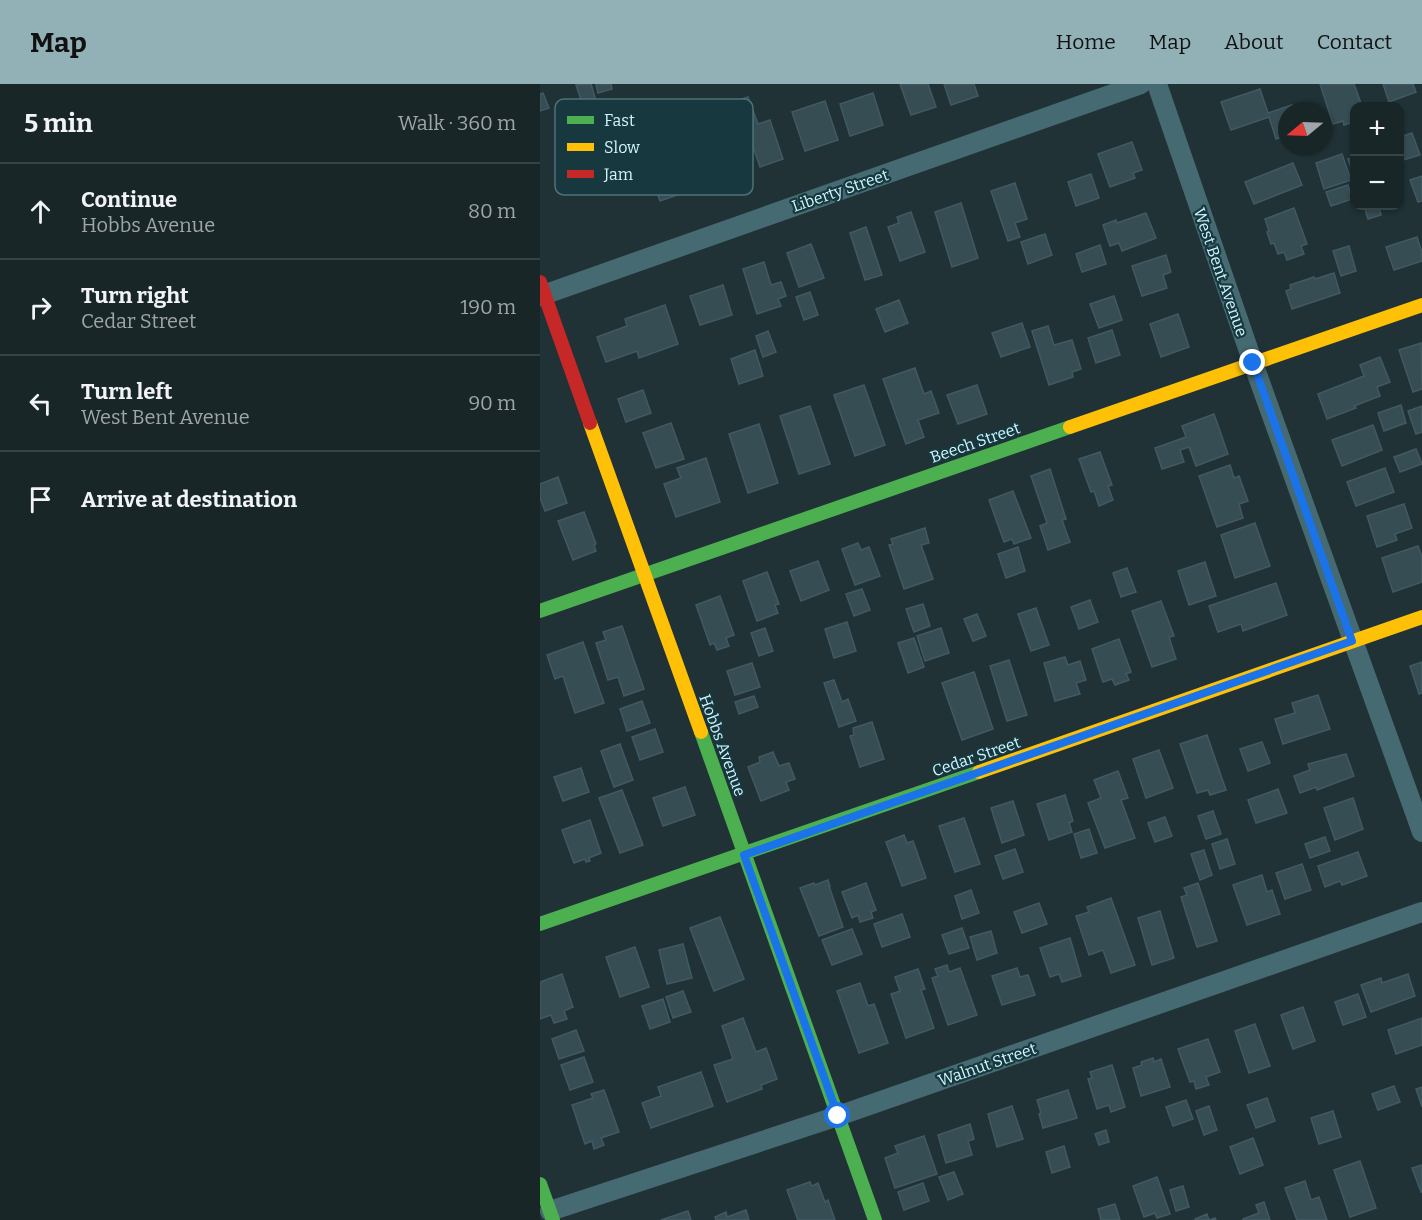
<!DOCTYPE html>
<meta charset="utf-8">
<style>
:root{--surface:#182628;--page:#212e30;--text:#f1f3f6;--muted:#9fa5a8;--line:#364345;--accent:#92b1b7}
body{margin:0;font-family:Bitter,serif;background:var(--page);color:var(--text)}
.controls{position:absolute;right:18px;top:18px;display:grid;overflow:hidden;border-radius:12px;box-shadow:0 2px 4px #0004}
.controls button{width:54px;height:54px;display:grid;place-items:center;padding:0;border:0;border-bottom:2px solid var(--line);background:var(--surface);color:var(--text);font:30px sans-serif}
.compass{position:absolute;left:738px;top:18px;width:54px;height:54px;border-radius:50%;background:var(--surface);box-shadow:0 2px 4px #0004;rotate:251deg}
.stop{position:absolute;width:18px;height:18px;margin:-14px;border:4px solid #1a73e8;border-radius:50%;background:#fff}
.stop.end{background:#1a73e8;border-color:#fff;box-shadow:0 2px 6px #0008}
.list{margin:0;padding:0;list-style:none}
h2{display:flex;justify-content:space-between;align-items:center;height:78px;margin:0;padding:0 24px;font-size:26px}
h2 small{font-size:20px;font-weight:400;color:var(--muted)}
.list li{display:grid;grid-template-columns:39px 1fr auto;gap:18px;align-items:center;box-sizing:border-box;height:96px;padding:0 24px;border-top:2px solid var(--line)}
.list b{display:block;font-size:22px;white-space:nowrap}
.list p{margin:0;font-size:20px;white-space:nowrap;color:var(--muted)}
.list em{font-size:20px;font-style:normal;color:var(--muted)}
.icon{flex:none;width:33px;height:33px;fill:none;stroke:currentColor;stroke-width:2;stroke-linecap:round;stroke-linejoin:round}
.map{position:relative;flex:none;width:882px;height:1136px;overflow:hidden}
header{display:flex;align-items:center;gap:36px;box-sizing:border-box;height:84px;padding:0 30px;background:var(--accent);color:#111}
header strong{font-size:28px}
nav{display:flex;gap:33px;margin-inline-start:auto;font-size:21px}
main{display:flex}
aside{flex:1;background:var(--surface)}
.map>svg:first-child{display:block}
.building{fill:#374d54;stroke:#415963;stroke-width:1.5}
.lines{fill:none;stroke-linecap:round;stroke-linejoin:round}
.street{stroke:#456a71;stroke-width:20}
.fast{stroke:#4caf50;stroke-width:14}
.slow{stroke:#ffc107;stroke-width:14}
.jam{stroke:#c62828;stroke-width:14}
.route{stroke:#1a73e8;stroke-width:8}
.labels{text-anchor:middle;stroke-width:4.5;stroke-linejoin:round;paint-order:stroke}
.street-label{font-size:16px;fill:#d0f5fd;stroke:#17383f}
.key{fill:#17383f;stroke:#4e7178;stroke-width:1.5}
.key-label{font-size:16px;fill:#d0f5fd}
</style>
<header>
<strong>Map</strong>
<nav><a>Home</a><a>Map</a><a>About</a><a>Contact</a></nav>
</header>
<main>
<aside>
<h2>5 min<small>Walk · 360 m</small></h2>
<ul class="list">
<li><svg class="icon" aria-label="ahead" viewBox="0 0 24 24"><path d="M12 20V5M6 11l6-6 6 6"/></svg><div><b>Continue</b><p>Hobbs Avenue</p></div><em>80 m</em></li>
<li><svg class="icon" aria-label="right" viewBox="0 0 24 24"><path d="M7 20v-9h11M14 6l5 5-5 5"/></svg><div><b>Turn right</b><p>Cedar Street</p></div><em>190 m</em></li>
<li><svg class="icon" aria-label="left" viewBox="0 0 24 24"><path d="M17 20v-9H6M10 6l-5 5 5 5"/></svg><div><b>Turn left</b><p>West Bent Avenue</p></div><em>90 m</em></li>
<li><svg class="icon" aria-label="arrive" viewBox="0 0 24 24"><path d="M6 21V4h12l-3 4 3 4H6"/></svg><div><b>Arrive at destination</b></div></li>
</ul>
</aside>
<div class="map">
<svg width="882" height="1136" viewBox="0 0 882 1136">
<rect width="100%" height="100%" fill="#203236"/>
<!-- building -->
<g class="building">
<path d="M51,0L57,20L44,25L36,1Z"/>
<path d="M56,0H71L72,5L58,9Z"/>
<path d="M360,0H388L396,23L371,31Z"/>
<path d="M404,0H434L438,12L411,21Z"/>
<path d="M780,0H814L822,22H814V38L804,41L803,37L793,40Z"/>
<path d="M843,0H873L876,8L849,18Z"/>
<path d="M720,5L728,29L752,21L754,27H747V51L736,55L729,33L691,46L681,18Z"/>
<path d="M3,9L9,24L0,27V10Z"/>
<path d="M333,9L343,41L310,52L300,20Z"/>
<path d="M208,13L218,40L230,36L243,75L220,83L204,36L193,39L187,20Z"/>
<path d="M285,17L298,56L265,67L252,28Z"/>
<path d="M872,49L880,71L863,76L860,66V53Z"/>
<path d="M592,58L602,86L593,89L595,94L570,103L558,70Z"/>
<path d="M128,66L143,109L120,117L105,74Z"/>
<path d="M802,70L811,96L784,105L776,79Z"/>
<path d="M814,73V93L808,75Z"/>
<path d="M753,79L762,101L714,120L705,98Z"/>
<path d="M551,90L559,114L536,122L528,98Z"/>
<path d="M882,92V117L878,118L870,96Z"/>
<path d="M475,99L487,135L475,139L480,153L468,157L451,107Z"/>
<path d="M808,101L812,115L791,122L786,108Z"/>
<path d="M421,119L438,174L412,183L395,128Z"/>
<path d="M824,122H839L841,131L828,135Z"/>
<path d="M754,124L767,160L761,162L764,170L747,176L744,168L738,170L734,159L731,160L727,148L729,147L725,135Z"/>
<path d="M371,128L385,168L360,177L348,143L359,139L357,133Z"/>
<path d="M606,129L616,154L582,167L579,159L570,162L563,141L576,136L577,139Z"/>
<path d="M326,143L342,191L325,196L310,149Z"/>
<path d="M505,150L512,171L488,180L481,158Z"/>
<path d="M877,153L882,168V177L854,186L846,163Z"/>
<path d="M271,160L284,194L259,203L247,169Z"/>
<path d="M560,161L566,180L542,188L536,170Z"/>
<path d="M809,162L816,187L801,192L793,167Z"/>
<path d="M626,171L631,188L623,191L627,204L602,212L592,182Z"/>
<path d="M224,178L231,201L241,198L246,212L238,215L241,222L217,230L203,185Z"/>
<path d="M794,189L800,209L752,225L746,207L751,205L750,201L774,193L775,195Z"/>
<path d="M183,201L192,231L160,241L150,212Z"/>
<path d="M270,208L278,231L264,236L256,213Z"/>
<path d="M574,212L582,236L559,244L550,220Z"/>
<path d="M359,216L368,239L345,248L336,225Z"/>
<path d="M125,221L138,260L99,274L97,267L66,278L57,253L87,242L85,235Z"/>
<path d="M638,230L649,263L621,273L610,240Z"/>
<path d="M482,239L490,263L461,273L452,249Z"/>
<path d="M508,242L514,261L532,256L541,285L532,288L533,293L509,301L492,247Z"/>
<path d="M572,246L580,271L556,279L548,254Z"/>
<path d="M228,247L236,268L223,273L216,252Z"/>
<path d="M881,259L882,305L873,308L859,266Z"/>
<path d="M215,266L223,292L199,300L191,275Z"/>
<path d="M840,273L850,298L837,303L840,312L814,322L816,324L787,335L778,310L824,292L820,281Z"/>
<path d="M375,284L384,310L391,307L399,329L378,336L384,353L366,360L343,295Z"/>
<path d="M324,301L345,361L315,372L294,311Z"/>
<path d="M437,301L447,330L418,340L407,311Z"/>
<path d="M103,306L111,329L86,338L78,315Z"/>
<path d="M861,321L866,339L844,347L838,329Z"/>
<path d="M270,322L290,380L259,390L240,332Z"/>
<path d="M882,322V348L876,350L868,327Z"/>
<path d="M674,330L688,370L656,382L649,363L640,366L644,378L622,385L615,364L646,353L642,342Z"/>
<path d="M131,339L144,375L116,384L103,349Z"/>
<path d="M219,340L238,399L208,409L189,350Z"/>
<path d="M833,341L842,366L802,382L792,356Z"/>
<path d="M876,365L882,380L860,388L854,373Z"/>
<path d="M560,368L572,401L568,402L573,416L559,422L554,407L551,408L539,375Z"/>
<path d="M166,374L180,418L136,433L124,400L141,394L137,384Z"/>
<path d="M690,381L694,394L699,392L708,417L699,420L703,434L677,443L659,392Z"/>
<path d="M845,384L854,408L816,422L807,398Z"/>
<path d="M510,385L526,435L522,436L530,458L508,466L500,442L507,439L491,392Z"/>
<path d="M18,393L27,419L5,427L0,414V400Z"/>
<path d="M473,407L491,454L474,460L472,455L464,458L449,416Z"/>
<path d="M864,420L872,444L855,450L857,456L837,463L827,432Z"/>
<path d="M44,428L56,460L54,461L56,467L33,476L18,437Z"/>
<path d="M715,439L730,482L695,494L681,451Z"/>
<path d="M385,444L389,459L381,461L393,495L364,505L349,461L353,460L351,455Z"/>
<path d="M318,459L321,466L329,463L340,492L315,501L302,465Z"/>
<path d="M878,462L882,473V498L853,508L842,474Z"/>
<path d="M478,463L485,487L466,494L458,470Z"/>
<path d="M278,477L289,506L261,517L250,487Z"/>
<path d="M665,478L676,512L649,521L638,487Z"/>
<path d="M587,484L596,508L581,513L573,489Z"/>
<path d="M227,488L239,520L235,521L238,529L217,537L203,497Z"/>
<path d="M736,499L747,531L703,547L701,540L678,548L669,522Z"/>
<path d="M322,505L330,526L314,532L306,510Z"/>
<path d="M180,512L194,551L186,554L189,562L177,566L174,559L170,561L156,521Z"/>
<path d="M550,516L558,538L539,545L531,523Z"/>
<path d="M621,517L634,552L629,553L636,575L612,583L592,527Z"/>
<path d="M383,520L390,542L374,548L366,525Z"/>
<path d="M496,524L509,561L491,567L478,530Z"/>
<path d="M437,530L446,552L433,557L424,535Z"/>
<path d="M307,538L316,567L294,574L285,545Z"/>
<path d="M82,542L104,605L84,612L78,593L68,596L56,559L66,556L63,548Z"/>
<path d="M225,544L233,567L219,572L211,549Z"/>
<path d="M401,544L409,569L385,577L377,552Z"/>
<path d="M374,554L384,583L368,589L358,559Z"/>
<path d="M579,555L591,588L586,590L589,596L575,601L572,595L563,598L552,565Z"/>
<path d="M43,558L64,619L35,629L23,592L15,595L7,571Z"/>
<path d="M525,573L528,581L540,577L546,596L536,599L540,610L515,617L504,579Z"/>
<path d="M469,576L487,631L467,637L450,582Z"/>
<path d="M882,578V609L879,610L870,582Z"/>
<path d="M212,579L220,603L195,611L187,587Z"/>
<path d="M434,588L453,645L422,656L402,599Z"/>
<path d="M294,596L302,618L308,615L316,637L299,643L284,599Z"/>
<path d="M778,611L790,645L743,660L735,635L755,629L752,619Z"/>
<path d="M214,612L218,623L199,630L195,618Z"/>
<path d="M102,617L110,639L87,647L80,625Z"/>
<path d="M332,638L344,675L320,683L310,652L314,651L313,644Z"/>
<path d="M115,645L123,668L100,676L92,653Z"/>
<path d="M667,651L686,706L670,711L668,706L657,709L640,660Z"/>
<path d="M722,658L730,679L708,687L700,665Z"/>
<path d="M80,660L93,696L74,703L61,667Z"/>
<path d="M619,666L633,704L606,714L593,675Z"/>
<path d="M233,668L239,682L249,679L255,695L246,698L249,706L221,717L208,683L220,678L219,673Z"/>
<path d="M806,670L814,692L777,706L776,703L760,709L754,692L770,686L768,680Z"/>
<path d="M41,684L49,708L23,717L14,693Z"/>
<path d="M578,687L588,714L581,716L595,754L565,764L548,719L561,714L554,696Z"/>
<path d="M145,703L155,731L123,742L113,714Z"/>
<path d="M738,705L747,729L716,739L708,716Z"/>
<path d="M82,706L103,761L80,769L59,714Z"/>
<path d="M525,711L533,737L529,739L532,748L509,756L497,720Z"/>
<path d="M813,714L823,745L795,756L784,724Z"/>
<path d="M473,717L484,751L462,759L451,724Z"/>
<path d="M673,727L681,750L666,755L658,732Z"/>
<path d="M625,733L632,752L615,758L608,739Z"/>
<path d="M424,734L440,780L415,788L399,742Z"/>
<path d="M50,736L61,769L49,774L50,777L46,778L45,775L34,779L22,746Z"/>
<path d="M549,745L557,769L541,774L534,750Z"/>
<path d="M364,751L367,759L373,757L386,794L362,802L346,758Z"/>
<path d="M785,753L790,767L770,774L765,760Z"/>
<path d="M687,755L695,780L680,785L672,760Z"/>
<path d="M475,765L483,788L463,795L455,772Z"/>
<path d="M664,766L672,791L660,796L651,770Z"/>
<path d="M818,768L827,792L802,801L800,797L785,803L778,782Z"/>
<path d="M762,780L771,806L745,815L736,789Z"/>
<path d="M722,791L727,808L732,806L740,830L707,841L693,801Z"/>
<path d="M288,796L290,802H289L303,843L279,852L260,804L274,799L275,801Z"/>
<path d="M326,799L336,826L331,828L333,834L320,838L318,831L312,834L302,808Z"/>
<path d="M658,799L677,857L657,863L641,813L647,811L644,804Z"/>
<path d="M431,806L439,829L422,835L415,812Z"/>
<path d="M571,814L595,881L571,889L563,866L549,871L536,832L549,828L547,823Z"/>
<path d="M499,819L507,840L482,849L474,828Z"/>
<path d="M620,827L634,874L612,881L598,834Z"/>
<path d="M362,830L370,853L342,863L334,840Z"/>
<path d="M180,833L204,895L174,907L150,844Z"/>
<path d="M422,844L429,864L409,870L402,851Z"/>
<path d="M312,845L322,870L292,881L282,856Z"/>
<path d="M451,847L457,869L437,876L430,853Z"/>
<path d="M530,854L541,892L522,898L519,890L510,893L500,864Z"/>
<path d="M143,860L152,894L127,900L119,866Z"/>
<path d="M95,863L109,903L80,913L66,873Z"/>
<path d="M407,881L409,888L420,884L437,931L408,941L392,894L398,892L395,885Z"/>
<path d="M477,884L480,893L488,891L495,911L462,921L452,892Z"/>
<path d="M378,885L385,905L381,906L394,944L366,954L351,910L360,907L355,893Z"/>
<path d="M22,890L33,923L24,927L27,935L14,939L11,931L0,935V898Z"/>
<path d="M868,890L875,912L831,928L821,901L841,894L842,899Z"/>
<path d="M320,899L328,922L334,920L348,959L319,969L297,907Z"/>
<path d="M143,907L151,928L133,934L126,913Z"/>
<path d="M818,910L826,933L803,941L795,918Z"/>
<path d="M123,915L130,938L110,945L102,922Z"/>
<path d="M763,923L775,957L753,965L741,931Z"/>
<path d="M203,934L216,968L226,964L237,995L221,1001L222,1005L187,1018L174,981L193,975L182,942Z"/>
<path d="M882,934V961L856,970L848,946Z"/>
<path d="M715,940L730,982L709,989L695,947Z"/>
<path d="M36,946L44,967L19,975L12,955Z"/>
<path d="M668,955L680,988L666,993L669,1001L656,1005L654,997L650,998L638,965Z"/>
<path d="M44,973L53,998L30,1006L21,981Z"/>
<path d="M613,974L614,978L621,975L630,1003L601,1012L593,984L602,981L601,978Z"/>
<path d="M572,981L585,1023L571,1028L569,1021L557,1025L548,995L552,994L550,988Z"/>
<path d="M161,988L173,1022L111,1044L102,1019L121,1012L118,1003Z"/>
<path d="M854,1002L860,1018L838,1026L832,1010Z"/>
<path d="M882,1003V1023L876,1005Z"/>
<path d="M64,1006L79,1048L61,1054L64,1061L54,1065L52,1057L45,1060L32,1021L53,1014L51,1010Z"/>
<path d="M528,1006L537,1034L503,1044L499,1030L501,1029L497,1016Z"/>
<path d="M727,1014L735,1037L716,1044L707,1021Z"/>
<path d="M646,1016L653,1035L633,1042L626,1023Z"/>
<path d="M472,1022L483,1055L457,1063L448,1030Z"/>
<path d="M669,1022L677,1046L664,1051L656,1027Z"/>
<path d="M793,1027L801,1053L779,1060L771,1034Z"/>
<path d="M430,1040L434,1055L428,1057L432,1071L406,1079L398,1051Z"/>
<path d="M566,1046L569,1058L559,1061L555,1050Z"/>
<path d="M384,1052L397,1090L355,1104L345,1074L358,1069L355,1062Z"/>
<path d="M713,1054L723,1081L700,1090L690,1063Z"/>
<path d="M524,1062L530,1083L512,1089L506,1068Z"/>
<path d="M820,1077L836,1124L810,1133L794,1086Z"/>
<path d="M882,1081V1108H881L872,1084Z"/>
<path d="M414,1088L423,1110L408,1116L399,1093Z"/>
<path d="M617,1093L630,1130L617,1134L615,1129L604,1133L593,1102Z"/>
<path d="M765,1097L771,1116L779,1113L787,1136H757L745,1104Z"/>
<path d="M270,1098L272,1102L278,1099L285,1118L288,1116L295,1136H258L247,1106Z"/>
<path d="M383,1099L389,1117L364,1126L358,1108Z"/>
<path d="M643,1102L649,1123L636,1127L630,1106Z"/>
<path d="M724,1118L730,1136H703V1135L719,1129L716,1121Z"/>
<path d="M575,1120L580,1136H561L558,1125Z"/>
<path d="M206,1126L209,1136H176L175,1133L186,1128L187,1133Z"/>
<path d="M148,1127L151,1136H121Z"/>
<path d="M667,1130L669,1136L675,1134L676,1136H655V1135Z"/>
</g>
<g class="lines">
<!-- street -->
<g class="street">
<path d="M617,0L713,279L882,748"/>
<path d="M0,212L601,0"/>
<path d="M10,1127L298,1032L882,828"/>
</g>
<!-- fast -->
<g class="fast">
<path d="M0,527L530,343"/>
<path d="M161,648L335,1136"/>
<path d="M0,840L439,688"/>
<path d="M0,1100L13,1136"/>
</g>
<!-- slow -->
<g class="slow">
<path d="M50,339L161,648"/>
<path d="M530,343L882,221"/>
<path d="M439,688L882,533"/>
</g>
<!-- jam -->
<path class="jam" d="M0,198L50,339"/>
</g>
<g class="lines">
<!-- route -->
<path class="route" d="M298,1032L204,771L812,557L713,279"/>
</g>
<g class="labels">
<!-- street labels -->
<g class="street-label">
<text transform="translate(300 106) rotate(-19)" y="6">Liberty Street</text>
<text transform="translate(681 188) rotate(71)" y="6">West Bent Avenue</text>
<text transform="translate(435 358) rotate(-19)" y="6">Beech Street</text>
<text transform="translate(183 661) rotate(70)" y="6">Hobbs Avenue</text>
<text transform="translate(436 672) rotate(-19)" y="6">Cedar Street</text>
<text transform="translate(447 980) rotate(-19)" y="6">Walnut Street</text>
</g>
</g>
<!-- legend -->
<rect x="15" y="15" width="198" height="96" rx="9" class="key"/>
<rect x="27" y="32" width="27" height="8" fill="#4caf50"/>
<rect x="27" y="59" width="27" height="8" fill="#ffc107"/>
<rect x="27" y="86" width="27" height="8" fill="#c62828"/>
<g class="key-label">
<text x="64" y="42">Fast</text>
<text x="64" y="69">Slow</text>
<text x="64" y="96">Jam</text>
</g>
</svg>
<div class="controls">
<button>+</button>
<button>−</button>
</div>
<svg class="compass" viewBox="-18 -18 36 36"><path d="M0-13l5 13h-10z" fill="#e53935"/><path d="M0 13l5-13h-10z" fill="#9fa5a8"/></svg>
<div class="stop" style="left:298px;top:1032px"></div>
<div class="stop end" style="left:713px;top:279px"></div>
</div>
</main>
